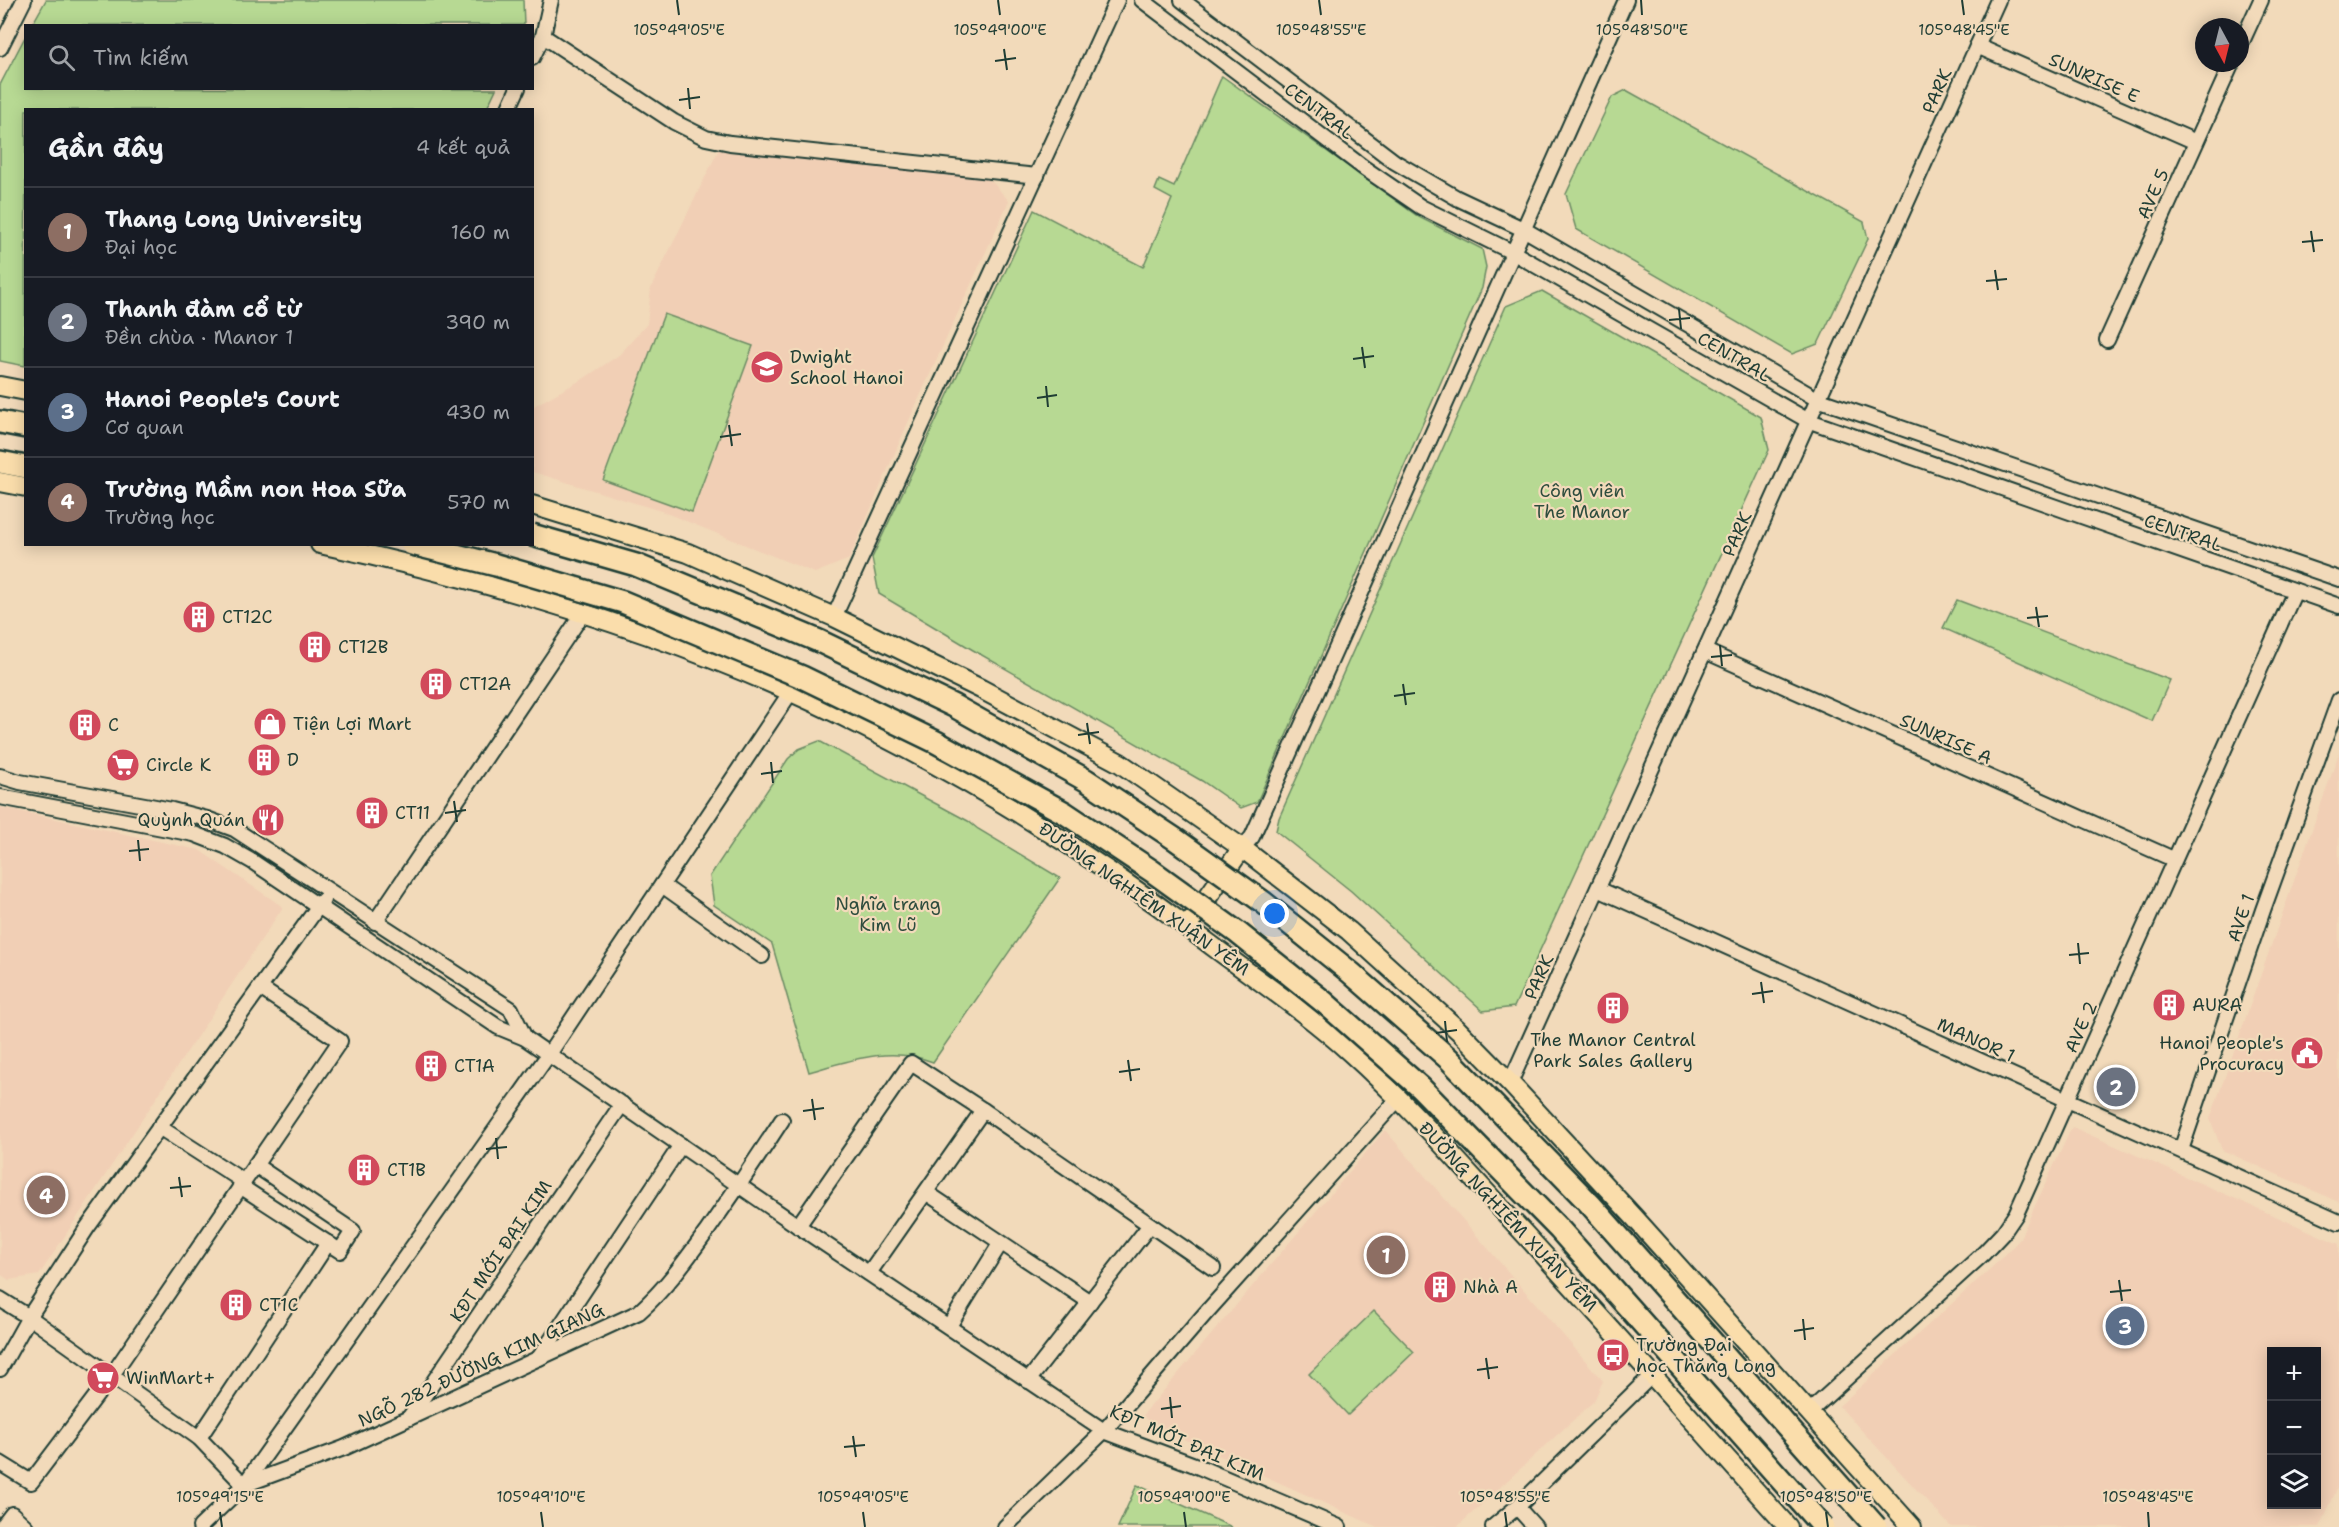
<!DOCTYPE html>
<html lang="vi">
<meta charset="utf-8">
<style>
:root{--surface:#171b24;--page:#242831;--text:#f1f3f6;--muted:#9ea1a6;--line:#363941;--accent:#7c3aed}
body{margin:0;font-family:"Shantell Sans",sans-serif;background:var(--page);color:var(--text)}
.controls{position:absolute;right:18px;bottom:18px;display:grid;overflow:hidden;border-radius:0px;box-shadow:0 3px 15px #0003}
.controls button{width:54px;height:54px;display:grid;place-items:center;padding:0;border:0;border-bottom:2px solid var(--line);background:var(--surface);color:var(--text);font:30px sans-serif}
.compass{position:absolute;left:2195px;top:18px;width:54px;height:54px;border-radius:50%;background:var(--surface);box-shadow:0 3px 15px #0003;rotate:173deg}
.you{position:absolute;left:1275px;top:914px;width:21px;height:21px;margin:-15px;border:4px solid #fff;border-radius:50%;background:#1a73e8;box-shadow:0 0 0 9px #1a73e833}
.badge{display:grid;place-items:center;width:39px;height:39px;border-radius:50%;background:var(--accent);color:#fff;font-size:20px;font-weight:700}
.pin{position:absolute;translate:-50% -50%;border:3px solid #fff;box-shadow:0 2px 6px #0006}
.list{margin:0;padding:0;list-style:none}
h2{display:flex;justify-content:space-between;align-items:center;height:78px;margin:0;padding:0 24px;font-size:26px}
h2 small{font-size:20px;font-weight:400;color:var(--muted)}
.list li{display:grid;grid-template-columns:39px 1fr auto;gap:18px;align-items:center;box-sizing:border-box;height:90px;padding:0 24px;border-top:2px solid var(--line)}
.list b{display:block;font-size:22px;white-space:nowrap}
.list p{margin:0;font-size:20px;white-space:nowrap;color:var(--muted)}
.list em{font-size:20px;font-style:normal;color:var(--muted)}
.icon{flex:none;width:33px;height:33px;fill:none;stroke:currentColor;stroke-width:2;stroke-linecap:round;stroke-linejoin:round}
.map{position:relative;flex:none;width:2339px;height:1527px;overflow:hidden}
.search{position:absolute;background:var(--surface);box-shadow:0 3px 15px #0003;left:24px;top:24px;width:510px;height:66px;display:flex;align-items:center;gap:15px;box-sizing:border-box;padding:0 21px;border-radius:0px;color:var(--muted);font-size:22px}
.panel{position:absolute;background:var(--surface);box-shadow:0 3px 15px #0003;left:24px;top:108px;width:510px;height:438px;border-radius:0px}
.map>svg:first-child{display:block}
.built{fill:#f1cfb5;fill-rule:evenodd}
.green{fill:#b7d993;stroke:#6b8b64;stroke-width:1.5}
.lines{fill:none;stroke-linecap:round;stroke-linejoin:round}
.minor-casing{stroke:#1f3d34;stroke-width:18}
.major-casing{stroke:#1f3d34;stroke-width:22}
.highway-casing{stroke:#1f3d34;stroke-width:26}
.minor{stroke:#f2daba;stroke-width:14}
.major{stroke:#faddab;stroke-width:18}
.highway{stroke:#faddab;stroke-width:21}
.highway-bridge-casing{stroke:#1f3d34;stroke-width:26;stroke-linecap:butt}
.highway-bridge{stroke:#faddab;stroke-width:21}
.ticks{fill:none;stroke:#1f3d34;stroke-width:2}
.labels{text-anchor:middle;stroke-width:4.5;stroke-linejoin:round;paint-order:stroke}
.street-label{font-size:18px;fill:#1f3d34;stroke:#f2daba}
.poi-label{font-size:18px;fill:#1f3d34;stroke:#f2daba;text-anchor:start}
.park-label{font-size:18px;fill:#2e4d3e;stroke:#f2daba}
.ticks-label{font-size:15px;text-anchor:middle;fill:#1f3d34;stroke:#f2daba;stroke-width:4.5;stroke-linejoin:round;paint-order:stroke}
</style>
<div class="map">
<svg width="2339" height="1527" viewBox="0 0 2339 1527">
<rect width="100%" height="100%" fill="#f2daba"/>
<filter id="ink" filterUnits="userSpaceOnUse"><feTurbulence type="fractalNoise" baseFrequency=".0167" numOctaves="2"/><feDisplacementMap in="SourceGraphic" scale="12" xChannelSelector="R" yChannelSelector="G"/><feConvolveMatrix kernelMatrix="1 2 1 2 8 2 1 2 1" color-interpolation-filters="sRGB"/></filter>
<g filter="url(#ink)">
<!-- built -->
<g class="built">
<path d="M719,149L987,176L1009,201L910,418L849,559L815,573L661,511L533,472L532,407L583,379L619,355L647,324L651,288Z"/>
<path d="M2339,753V1202L2222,1150L2210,1119Z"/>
<path d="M0,807L199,850L283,907L39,1275L9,1280L0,1274Z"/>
<path d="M2072,1127L2339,1244V1484L2320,1527H1951L1839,1406L2001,1259L2019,1240ZM2272,1352H2316V1504H2272Z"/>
<path d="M1385,1130L1603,1381L1594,1401L1457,1527H1377L1150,1424L1143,1415Z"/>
</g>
<!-- green -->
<g class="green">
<path d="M46,0H523L524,25H32Z"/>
<path d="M25,37L26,88L496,89L486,110H26L25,366L0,361V85Z"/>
<path d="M1222,76L1419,217L1482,249L1486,267L1482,288L1257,802L1241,808L1202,781L973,650L879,594L872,558L1034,210L1143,267L1172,199L1155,190L1159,180L1174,187Z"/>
<path d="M1626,90L1864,222L1868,239L1818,344L1792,354L1576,229L1566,194L1612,97Z"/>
<path d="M1542,291L1761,417L1769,450L1514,1007L1483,1011L1351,891L1276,831L1279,818L1506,306Z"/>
<path d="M664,314L753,346L692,512L603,480Z"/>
<path d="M1957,600L2170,680L2152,721L1943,628Z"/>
<path d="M819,741L968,821L978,829L1060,878L933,1062C890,1046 851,1060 809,1072L772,944L714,905L710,876L788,759L799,749Z"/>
<path d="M1374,1311L1414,1352L1348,1415L1309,1374Z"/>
<path d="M1137,1485L1232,1527H1118Z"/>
</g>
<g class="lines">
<!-- minor casing -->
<g class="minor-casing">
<g id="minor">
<path d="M1142,0L1364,168L1421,207L1514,253L1807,420L2339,606"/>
<path d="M1182,0L1395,162L1457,198L1525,230L1817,399L2339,579"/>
<path d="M543,36L674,122L706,138L730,143L1037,176"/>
<path d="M1977,46L2196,142"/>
<path d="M2240,46L2261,0"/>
<path d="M0,48L24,0"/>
<path d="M532,58L543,36L551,0"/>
<path d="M508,110L518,88"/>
<path d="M2107,340L2232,63"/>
<path d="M834,617L1117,0"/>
<path d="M1705,651L2173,859"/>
<path d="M0,776L20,782L172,810L207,819L234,829L511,1009L525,1038"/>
<path d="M0,797L194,834L225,846L253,862L498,1027L525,1038L798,1226L1104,1431L1192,1464L1339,1527"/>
<path d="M1242,848L1252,837L1269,799L1626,0"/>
<path d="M662,885L762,956"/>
<path d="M1598,889L2339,1222"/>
<path d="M375,922L583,613"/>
<path d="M1510,1083L1998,0"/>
<path d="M159,1127L243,1181"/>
<path d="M2181,1150L2263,910L2339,700"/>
<path d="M240,1186L340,1251L353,1231L255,1165"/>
<path d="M927,1193L1090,1302"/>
<path d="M798,1226L911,1063L983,1110"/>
<path d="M869,1273L983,1110L1213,1268"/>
<path d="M0,1299L29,1317L199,1438L244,1485"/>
<path d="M949,1326L1000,1244"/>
<path d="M539,1358L681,1145"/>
<path d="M0,1369L29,1317L87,1228L323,900"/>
<path d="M1028,1381L1150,1225"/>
<path d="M1809,1412L1984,1253L2003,1233L2016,1214L2295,591"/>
<path d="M409,1418L622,1104"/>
<path d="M199,1438L328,1243"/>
<path d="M0,1463L31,1482L112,1375L340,1041L260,988"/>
<path d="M244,1485L549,1054L790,693"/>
<path d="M1517,1507L1535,1527"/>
<path d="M2,1527L12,1514L26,1527"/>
<path d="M200,1527L244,1485L344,1448L639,1312C666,1288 686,1260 707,1231C733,1194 758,1157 782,1120"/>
<path d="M1005,1527L1104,1431L1204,1315L1399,1098"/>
<path d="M1493,1527L1517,1507L1652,1375"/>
</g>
</g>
<!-- major casing -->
<g class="major-casing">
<g id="major">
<path d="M0,386L26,391"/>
<path d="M0,482L26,487"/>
<path d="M532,505L688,553L834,617L981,689L1120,763L1242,848L1349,931L1458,1030L1510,1083L1633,1216L1912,1527"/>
<path d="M320,544C506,584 700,642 870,730C988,790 1101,861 1207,942C1256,979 1306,1012 1351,1053C1412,1108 1465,1170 1521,1230C1611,1328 1699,1428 1788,1527"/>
<path d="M1193,918L1242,848"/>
</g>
</g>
<!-- highway casing -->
<g class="highway-casing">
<g id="highway">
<path d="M0,422L26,427"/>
<path d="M0,462L26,467"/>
</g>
</g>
<!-- minor -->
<use href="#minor" class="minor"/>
<!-- major -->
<use href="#major" class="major"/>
<!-- highway -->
<use href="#highway" class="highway"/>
<!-- highway-bridge casing -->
<g class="highway-bridge-casing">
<g id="highway-bridge">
<path d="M532,535L636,565L819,641L954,706L1086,780L1175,839L1263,902L1351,973L1449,1059L1590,1204L1876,1527"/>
<path d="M412,544L496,565L623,602L802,677L936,742L1065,813L1152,871L1238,933L1325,1003L1421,1088L1560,1230L1823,1527"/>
</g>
</g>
<!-- highway-bridge -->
<use href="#highway-bridge" class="highway-bridge"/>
</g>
</g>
<!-- ticks -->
<path class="ticks" d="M677,0L679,15M998,0L1000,15M1319,0L1321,15M1641,0L1642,15M1962,0L1964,15M1004,49L1007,70M995,61L1016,58M688,88L690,109M679,100L700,97M2311,231L2314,252M2302,242L2323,240M1995,270L1998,290M1986,281L2007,279M1679,309L1681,329M1669,320L1690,318M1362,347L1365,368M1353,359L1374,356M1046,386L1048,407M1037,398L1057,395M729,425L732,446M720,437L741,434M2036,607L2039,627M2027,618L2048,616M1720,645L1722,666M1711,657L1732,655M1403,684L1406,705M1394,696L1415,693M1087,723L1090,744M1078,735L1099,732M771,762L773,783M761,774L782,771M454,801L457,822M445,813L466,810M138,840L140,861M129,851L149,849M2078,943L2080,964M2069,955L2089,953M1761,982L1764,1003M1752,994L1773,991M1445,1021L1447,1042M1436,1033L1457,1030M1128,1060L1131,1081M1119,1072L1140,1069M812,1099L815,1120M803,1111L824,1108M496,1138L498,1159M486,1149L507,1147M179,1177L182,1197M170,1188L191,1186M2119,1280L2122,1301M2110,1292L2131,1290M1803,1319L1805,1340M1794,1331L1814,1328M1486,1358L1489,1379M1477,1370L1498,1367M1170,1397L1172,1418M1161,1409L1181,1406M853,1436L856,1457M844,1447L865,1445M220,1512L222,1527M541,1512L543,1527M863,1512L865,1527M1184,1512L1186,1527M1505,1512L1507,1527M1826,1512L1828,1527M2148,1512L2149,1527"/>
<!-- icons -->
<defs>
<g id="school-disc" transform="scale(1.725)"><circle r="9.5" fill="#d1495b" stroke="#f2daba"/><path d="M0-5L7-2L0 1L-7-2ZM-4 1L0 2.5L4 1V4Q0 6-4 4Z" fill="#fff"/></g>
<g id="building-disc" transform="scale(1.725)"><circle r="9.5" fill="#d1495b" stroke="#f2daba"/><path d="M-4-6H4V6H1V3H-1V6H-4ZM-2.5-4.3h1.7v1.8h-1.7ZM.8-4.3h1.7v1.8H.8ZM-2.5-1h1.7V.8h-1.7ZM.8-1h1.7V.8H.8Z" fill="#fff"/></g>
<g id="shop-disc" transform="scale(1.725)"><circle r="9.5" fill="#d1495b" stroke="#f2daba"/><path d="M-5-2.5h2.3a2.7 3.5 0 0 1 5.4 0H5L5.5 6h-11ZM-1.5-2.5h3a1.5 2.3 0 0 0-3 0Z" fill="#fff"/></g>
<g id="supermarket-disc" transform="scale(1.725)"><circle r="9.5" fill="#d1495b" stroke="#f2daba"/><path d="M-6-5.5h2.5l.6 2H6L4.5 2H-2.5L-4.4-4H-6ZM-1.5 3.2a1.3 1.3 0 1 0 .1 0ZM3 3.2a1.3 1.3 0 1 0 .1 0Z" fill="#fff"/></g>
<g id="restaurant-disc" transform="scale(1.725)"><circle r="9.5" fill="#d1495b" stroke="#f2daba"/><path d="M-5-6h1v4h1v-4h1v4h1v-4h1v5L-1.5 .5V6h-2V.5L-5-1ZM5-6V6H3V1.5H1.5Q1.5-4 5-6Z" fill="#fff"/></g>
<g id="civic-disc" transform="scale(1.725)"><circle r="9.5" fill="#d1495b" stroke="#f2daba"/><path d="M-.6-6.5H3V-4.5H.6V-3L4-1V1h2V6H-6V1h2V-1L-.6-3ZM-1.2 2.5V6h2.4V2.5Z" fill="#fff"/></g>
<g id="bus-disc" transform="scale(1.725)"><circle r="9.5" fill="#d1495b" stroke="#f2daba"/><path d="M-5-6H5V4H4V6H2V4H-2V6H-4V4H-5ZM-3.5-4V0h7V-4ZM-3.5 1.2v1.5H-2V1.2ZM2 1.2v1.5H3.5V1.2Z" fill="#fff"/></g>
</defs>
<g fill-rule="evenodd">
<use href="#school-disc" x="767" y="367"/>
<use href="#building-disc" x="199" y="617"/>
<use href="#building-disc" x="315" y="647"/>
<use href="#building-disc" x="436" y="684"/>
<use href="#shop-disc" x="270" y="724"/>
<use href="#building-disc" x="85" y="725"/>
<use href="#building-disc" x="264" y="760"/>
<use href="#supermarket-disc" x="123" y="765"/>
<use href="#building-disc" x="372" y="813"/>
<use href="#restaurant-disc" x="268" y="820"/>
<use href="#building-disc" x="2169" y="1005"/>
<use href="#building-disc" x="1613" y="1008"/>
<use href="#civic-disc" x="2307" y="1053"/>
<use href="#building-disc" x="431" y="1066"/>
<use href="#building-disc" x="364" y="1170"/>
<use href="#building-disc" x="1440" y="1287"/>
<use href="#building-disc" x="236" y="1305"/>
<use href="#bus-disc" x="1613" y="1355"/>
<use href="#supermarket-disc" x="103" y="1378"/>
</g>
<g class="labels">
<!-- street labels -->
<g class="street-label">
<text transform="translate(2094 78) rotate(24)" y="6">SUNRISE E</text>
<text transform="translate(1937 91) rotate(-66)" y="6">PARK</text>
<text transform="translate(1319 111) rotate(37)" y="6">CENTRAL</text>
<text transform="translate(2153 194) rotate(-66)" y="6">AVE 5</text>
<text transform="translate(1734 357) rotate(30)" y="6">CENTRAL</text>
<text transform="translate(2183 533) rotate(19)" y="6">CENTRAL</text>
<text transform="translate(1737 534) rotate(-66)" y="6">PARK</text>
<text transform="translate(1946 739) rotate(24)" y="6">SUNRISE A</text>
<text transform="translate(1144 899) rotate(35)" y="6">ĐƯỜNG NGHIÊM XUÂN YÊM</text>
<text transform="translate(2241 918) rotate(-71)" y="6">AVE 1</text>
<text transform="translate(1539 977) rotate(-66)" y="6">PARK</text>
<text transform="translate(2081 1027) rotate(-66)" y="6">AVE 2</text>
<text transform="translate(1976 1040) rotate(24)" y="6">MANOR 1</text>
<text transform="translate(1508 1217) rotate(47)" y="6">ĐƯỜNG NGHIÊM XUÂN YÊM</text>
<text transform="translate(501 1251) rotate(-56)" y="6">KĐT MỚI ĐẠI KIM</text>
<text transform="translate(481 1365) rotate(-25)" y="6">NGÕ 282 ĐƯỜNG KIM GIANG</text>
<text transform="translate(1187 1443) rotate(23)" y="6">KĐT MỚI ĐẠI KIM</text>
</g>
<!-- poi labels -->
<g class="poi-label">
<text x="790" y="363">Dwight<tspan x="790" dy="21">School Hanoi</tspan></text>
<text x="222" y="623">CT12C</text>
<text x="338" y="653">CT12B</text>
<text x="459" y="690">CT12A</text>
<text x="293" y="730">Tiện Lợi Mart</text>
<text x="108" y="731">C</text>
<text x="287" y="766">D</text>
<text x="146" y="771">Circle K</text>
<text x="395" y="819">CT11</text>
<text x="245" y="826" text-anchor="end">Quỳnh Quán</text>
<text x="2192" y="1011">AURA</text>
<text x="1613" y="1046" text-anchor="middle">The Manor Central<tspan x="1613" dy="21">Park Sales Gallery</tspan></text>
<text x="2284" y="1049" text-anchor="end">Hanoi People's<tspan x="2284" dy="21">Procuracy</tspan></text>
<text x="454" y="1072">CT1A</text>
<text x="387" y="1176">CT1B</text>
<text x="1463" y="1293">Nhà A</text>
<text x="259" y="1311">CT1C</text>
<text x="1636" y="1351">Trường Đại<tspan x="1636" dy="21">học Thăng Long</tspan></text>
<text x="126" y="1384">WinMart+</text>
</g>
<!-- park labels -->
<g class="park-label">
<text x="1582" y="497">Công viên<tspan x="1582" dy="21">The Manor</tspan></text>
<text x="888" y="910">Nghĩa trang<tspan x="888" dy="21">Kim Lũ</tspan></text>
</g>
</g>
<g class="ticks-label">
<text x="1642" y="35">105°48'50"E</text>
<text x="1964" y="35">105°48'45"E</text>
<text x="679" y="35">105°49'05"E</text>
<text x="1000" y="35">105°49'00"E</text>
<text x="1321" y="35">105°48'55"E</text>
<text x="220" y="1502">105°49'15"E</text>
<text x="541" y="1502">105°49'10"E</text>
<text x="863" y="1502">105°49'05"E</text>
<text x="1184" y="1502">105°49'00"E</text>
<text x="1505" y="1502">105°48'55"E</text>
<text x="1826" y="1502">105°48'50"E</text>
<text x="2148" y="1502">105°48'45"E</text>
</g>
</svg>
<div class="controls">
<button>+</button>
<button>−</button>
<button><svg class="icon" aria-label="layers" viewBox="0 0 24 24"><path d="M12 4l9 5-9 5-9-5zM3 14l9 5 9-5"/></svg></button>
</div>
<svg class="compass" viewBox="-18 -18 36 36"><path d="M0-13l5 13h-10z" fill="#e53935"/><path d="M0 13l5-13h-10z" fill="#9ea1a6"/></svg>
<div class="you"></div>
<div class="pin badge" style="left:1386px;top:1255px;background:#8d6e63">1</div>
<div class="pin badge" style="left:2116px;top:1087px;background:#6b7280">2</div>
<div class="pin badge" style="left:2125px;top:1326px;background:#5c6f8a">3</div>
<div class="pin badge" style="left:46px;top:1195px;background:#8d6e63">4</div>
<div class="search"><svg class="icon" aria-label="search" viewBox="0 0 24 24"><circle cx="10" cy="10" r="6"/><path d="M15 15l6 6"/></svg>Tìm kiếm</div>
<section class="panel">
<h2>Gần đây<small>4 kết quả</small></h2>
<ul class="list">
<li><span class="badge" style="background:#8d6e63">1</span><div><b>Thang Long University</b><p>Đại học</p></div><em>160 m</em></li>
<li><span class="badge" style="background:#6b7280">2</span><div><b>Thanh đàm cổ từ</b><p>Đền chùa · Manor 1</p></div><em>390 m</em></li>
<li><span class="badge" style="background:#5c6f8a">3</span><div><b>Hanoi People's Court</b><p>Cơ quan</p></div><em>430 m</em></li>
<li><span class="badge" style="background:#8d6e63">4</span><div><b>Trường Mầm non Hoa Sữa</b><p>Trường học</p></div><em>570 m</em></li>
</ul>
</section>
</div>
